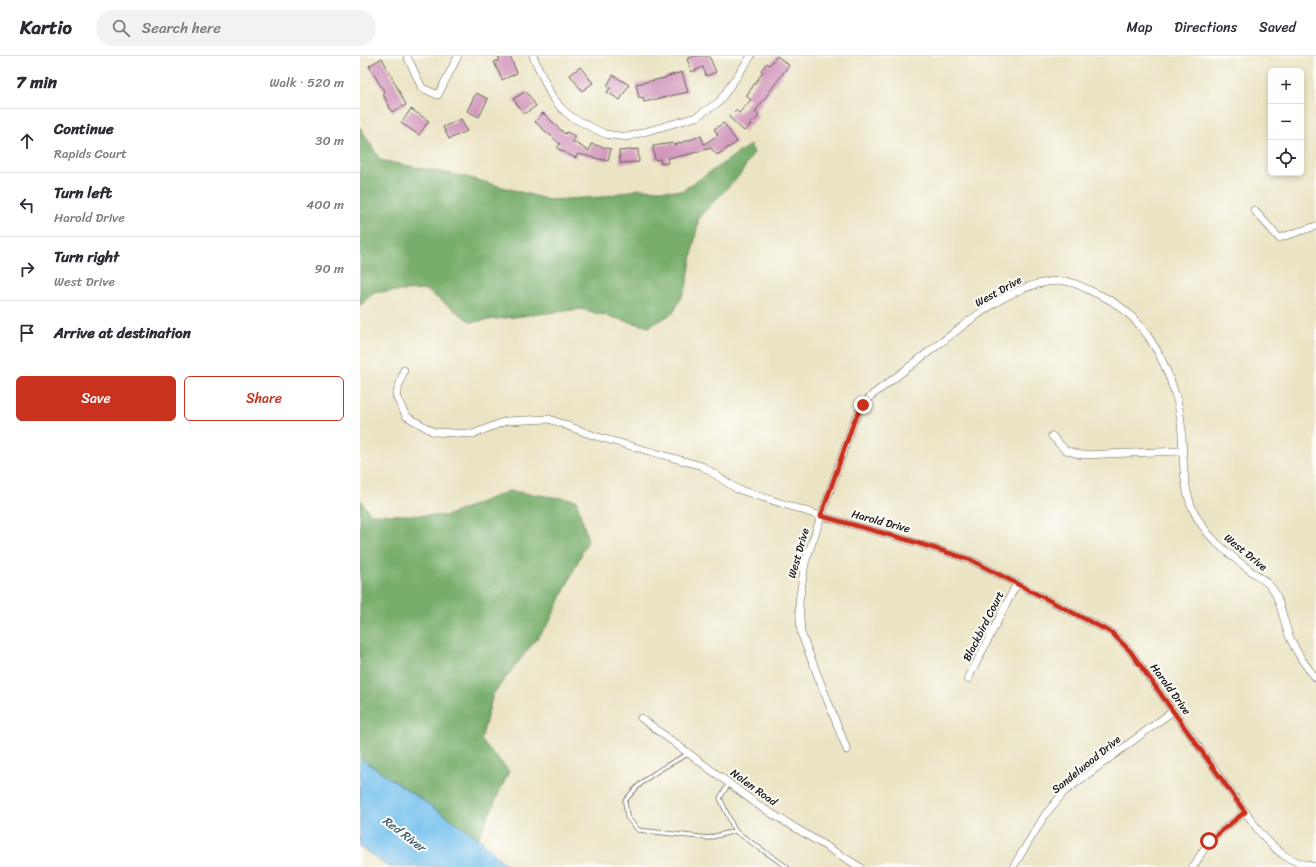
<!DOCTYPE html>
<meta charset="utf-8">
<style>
:root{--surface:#fff;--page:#f2f2f3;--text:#2b2b33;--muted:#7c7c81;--line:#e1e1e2;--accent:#c8321e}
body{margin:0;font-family:Sriracha,sans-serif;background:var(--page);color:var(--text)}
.controls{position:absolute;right:12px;top:12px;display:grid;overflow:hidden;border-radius:6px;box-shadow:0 2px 6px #0003}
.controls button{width:36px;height:36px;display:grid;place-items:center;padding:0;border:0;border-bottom:1px solid var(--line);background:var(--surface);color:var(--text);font:20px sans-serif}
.stop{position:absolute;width:12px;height:12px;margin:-9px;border:3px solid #c8321e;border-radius:50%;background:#fff}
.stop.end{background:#c8321e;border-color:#fff;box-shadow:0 1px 4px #0008}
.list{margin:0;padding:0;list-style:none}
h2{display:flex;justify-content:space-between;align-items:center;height:52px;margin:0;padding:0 16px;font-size:17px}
h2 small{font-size:13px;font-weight:400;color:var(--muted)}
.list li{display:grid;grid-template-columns:26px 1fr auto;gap:12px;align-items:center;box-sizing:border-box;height:64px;padding:0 16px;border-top:1px solid var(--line)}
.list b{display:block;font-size:15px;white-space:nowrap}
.list p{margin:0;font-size:13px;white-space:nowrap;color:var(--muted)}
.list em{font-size:13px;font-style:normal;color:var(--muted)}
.actions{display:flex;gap:8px;padding:12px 16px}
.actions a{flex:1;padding:9px 0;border:1px solid var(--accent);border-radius:6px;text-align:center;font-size:14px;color:var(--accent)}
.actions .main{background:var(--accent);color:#fff}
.icon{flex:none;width:22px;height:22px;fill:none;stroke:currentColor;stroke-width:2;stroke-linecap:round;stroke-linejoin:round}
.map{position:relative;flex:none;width:956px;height:811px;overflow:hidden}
header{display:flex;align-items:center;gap:24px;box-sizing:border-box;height:56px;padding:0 20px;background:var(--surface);border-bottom:1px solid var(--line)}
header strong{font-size:19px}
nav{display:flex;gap:22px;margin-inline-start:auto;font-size:14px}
.search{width:280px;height:36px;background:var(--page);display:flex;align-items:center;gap:10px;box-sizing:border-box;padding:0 14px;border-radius:22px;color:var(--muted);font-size:15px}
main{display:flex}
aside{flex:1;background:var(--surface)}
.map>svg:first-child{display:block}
.forest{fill:#78ae6c;stroke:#4a6544}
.water{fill:#76c1ef;stroke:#496e86}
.building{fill:#d295bc}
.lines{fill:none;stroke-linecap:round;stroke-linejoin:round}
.lane-casing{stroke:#646257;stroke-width:5}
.street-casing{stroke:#646257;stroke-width:8}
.lane{stroke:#fff;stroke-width:3.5}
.street{stroke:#fff;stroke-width:7}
.route{stroke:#c8321e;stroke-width:5}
.labels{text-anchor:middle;stroke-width:4;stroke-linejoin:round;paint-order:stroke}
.street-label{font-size:11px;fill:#1c1c1c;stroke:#fdfcf7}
.water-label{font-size:12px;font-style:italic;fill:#405e70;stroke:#fdfcf7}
</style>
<header>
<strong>Kartio</strong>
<div class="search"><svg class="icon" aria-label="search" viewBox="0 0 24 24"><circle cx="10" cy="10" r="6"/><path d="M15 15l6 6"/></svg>Search here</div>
<nav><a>Map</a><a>Directions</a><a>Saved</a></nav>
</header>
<main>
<aside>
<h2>7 min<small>Walk · 520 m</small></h2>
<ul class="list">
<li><svg class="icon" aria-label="ahead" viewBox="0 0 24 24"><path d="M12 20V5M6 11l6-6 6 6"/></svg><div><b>Continue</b><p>Rapids Court</p></div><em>30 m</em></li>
<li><svg class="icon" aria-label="left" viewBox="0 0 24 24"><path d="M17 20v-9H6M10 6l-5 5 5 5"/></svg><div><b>Turn left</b><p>Harold Drive</p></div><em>400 m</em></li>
<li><svg class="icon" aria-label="right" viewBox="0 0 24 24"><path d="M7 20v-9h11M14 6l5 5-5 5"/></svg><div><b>Turn right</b><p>West Drive</p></div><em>90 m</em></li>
<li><svg class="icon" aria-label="arrive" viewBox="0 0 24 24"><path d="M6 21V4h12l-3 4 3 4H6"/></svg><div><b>Arrive at destination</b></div></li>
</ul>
<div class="actions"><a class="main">Save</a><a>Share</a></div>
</aside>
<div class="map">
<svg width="956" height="811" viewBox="0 0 956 811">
<rect width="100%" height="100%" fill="#fdfcf7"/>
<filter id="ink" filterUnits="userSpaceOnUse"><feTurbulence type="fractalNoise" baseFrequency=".025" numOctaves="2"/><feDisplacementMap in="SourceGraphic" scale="8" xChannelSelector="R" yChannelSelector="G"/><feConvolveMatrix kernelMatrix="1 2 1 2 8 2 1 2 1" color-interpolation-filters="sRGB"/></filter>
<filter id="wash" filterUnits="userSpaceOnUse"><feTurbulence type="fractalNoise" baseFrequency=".012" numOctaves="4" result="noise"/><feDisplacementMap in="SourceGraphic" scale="16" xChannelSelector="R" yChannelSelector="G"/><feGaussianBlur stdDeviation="0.9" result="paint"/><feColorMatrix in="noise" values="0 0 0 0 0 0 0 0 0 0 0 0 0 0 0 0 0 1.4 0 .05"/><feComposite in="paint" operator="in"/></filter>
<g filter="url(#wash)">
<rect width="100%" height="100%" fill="#ebe4c4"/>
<!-- forest -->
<g class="forest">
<path d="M0,71L20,104L106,121L189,144L241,141L279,133L322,135L390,89L394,96L380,119L339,161L326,232L313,257L289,271L221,253L111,266L66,234L14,236L0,250Z"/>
<path d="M149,435L216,444L228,484L189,567L133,638L121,684L149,715L118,782L0,702V443L10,458L86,460Z"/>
</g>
<!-- water -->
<path class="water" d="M0,702L118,782L148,811H29L0,791Z"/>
<g id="blocks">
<!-- building -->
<g class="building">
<path d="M138,0H150L157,17L142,24L134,6L140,4Z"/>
<path d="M334,0H349L356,16L346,20L343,11L332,16L327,3Z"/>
<path d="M417,0L429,9L395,56L399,60L384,75L369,61L376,54L379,57L391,44L386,40L403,16L401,14L407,7L409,9Z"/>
<path d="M22,2L46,49L32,56L23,38L25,37L9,10Z"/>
<path d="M220,11L233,27L222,35L210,19Z"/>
<path d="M322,16L328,36L284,46L283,41L279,42L276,28L305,22V21Z"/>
<path d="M253,19L269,29L260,44L247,36L250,32L247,30Z"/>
<path d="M166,35L176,50L164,58L153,43Z"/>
<path d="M116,37L128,43L119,61L107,55Z"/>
<path d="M51,53L69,65L59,79L41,67Z"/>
<path d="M183,57L205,78L207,76L215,80L212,85L229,95L231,88L251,93L248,105L218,98L215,102L197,92L200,88L175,66Z"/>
<path d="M101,63L107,75L89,83L83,71Z"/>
<path d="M364,67L377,86L357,99L351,92L326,99L307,102L308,107L301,108L300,103L295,104L293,90L313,87L314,89L341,80L344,88L358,79L354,73Z"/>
<path d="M278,93L279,106L260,107L259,95Z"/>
</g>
</g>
</g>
<g filter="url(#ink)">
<use href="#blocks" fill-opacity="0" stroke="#646257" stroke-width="1"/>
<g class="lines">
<!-- lane casing -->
<g class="lane-casing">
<g id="lane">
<path d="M328,698C302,712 283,721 265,745L267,761L278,774L348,782L375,775L427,811"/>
<path d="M369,727L360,742L375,775"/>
</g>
</g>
<!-- street casing -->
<g class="street-casing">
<g id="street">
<path d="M47,0L62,32L78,39L98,0"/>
<path d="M173,0L191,39L202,53L213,62L245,78L267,81L336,61L359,46L391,0"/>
<path d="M894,154L919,182L956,170"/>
<path d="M44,314L36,340L46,360L74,376L113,378L146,365L189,363L235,380L342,410L377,433L461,460L547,484L611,504L752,577L770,595L899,775C916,795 929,807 956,811"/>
<path d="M692,380L705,394L721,399L822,395"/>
<path d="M608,623L657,527"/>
<path d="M281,662L401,751L500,811"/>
<path d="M487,694L441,577L439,546L445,507L494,365L503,349L512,339C535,322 557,305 579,288C615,261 655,224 703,225C715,225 729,235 740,239C781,257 804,300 816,341C827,376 818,414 831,449C843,479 866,496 891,515C898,520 906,525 911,531C920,540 924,569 930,582C936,595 946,611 956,622"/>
<path d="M653,811L685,759L704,736L813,655"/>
<path d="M833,811L849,785L885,756"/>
</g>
</g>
<!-- lane -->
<use href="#lane" class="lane"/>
<!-- street -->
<use href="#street" class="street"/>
</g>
</g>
<g class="lines" filter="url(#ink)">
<!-- route -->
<path class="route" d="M503,349L494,365L461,460L548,484L611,504L752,577L770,595L885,756L849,785"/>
</g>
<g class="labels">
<!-- street labels -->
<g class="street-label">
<text transform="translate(638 235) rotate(-29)" y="4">West Drive</text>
<text transform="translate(521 465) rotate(15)" y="4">Harold Drive</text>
<text transform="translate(886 496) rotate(39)" y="4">West Drive</text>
<text transform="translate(438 497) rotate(-74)" y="4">West Drive</text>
<text transform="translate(623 570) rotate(-63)" y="4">Blackbird Court</text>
<text transform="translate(811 633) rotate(54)" y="4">Harold Drive</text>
<text transform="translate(726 708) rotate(-39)" y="4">Sandelwood Drive</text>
<text transform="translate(394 731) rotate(36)" y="4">Nolen Road</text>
</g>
<!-- water labels -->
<g class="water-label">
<text transform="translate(44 778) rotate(37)" y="4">Red River</text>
</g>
</g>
</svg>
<div class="controls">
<button>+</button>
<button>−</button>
<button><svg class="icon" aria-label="locate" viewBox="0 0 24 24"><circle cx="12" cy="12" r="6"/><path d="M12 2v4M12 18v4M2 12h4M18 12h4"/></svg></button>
</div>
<div class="stop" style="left:849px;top:785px"></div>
<div class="stop end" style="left:503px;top:349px"></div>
</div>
</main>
